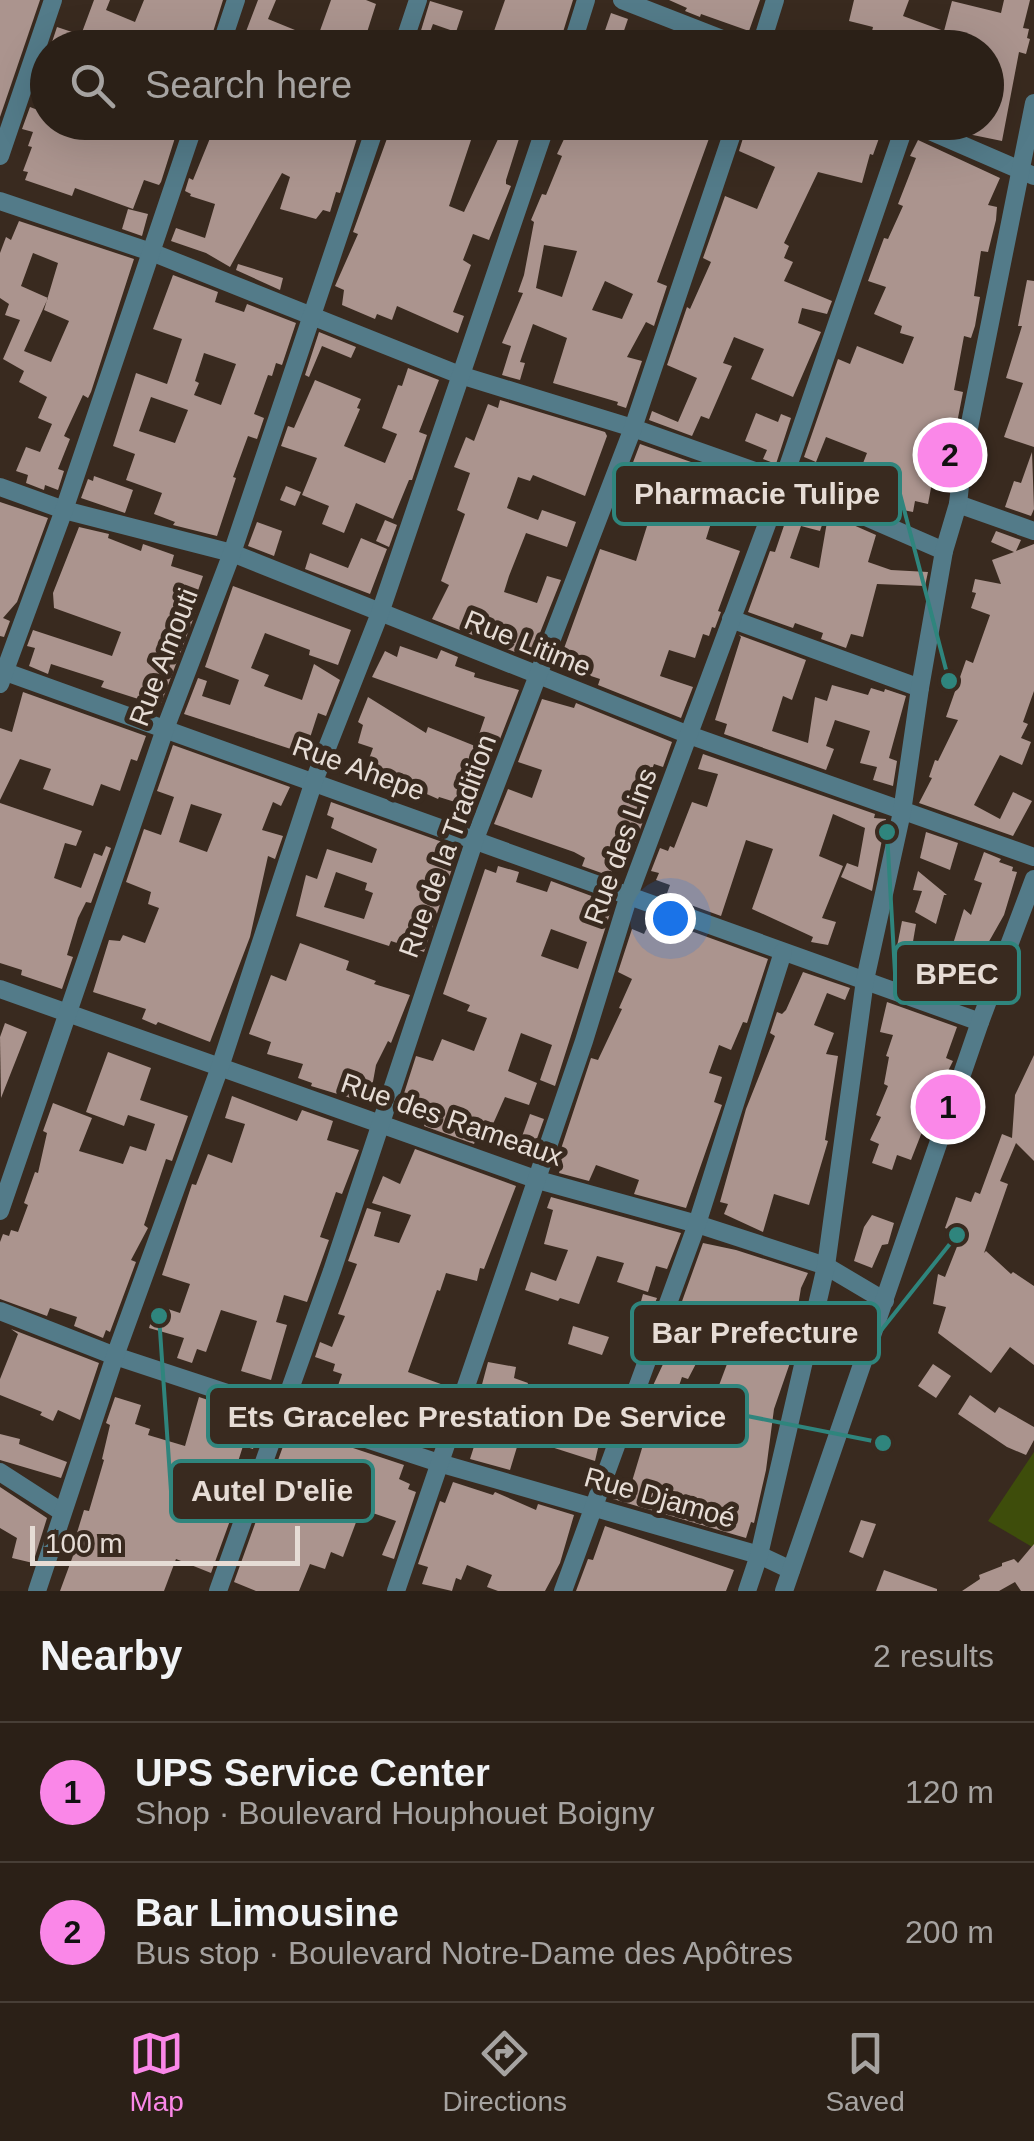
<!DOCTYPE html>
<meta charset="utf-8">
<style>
:root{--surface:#2b2017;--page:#372d24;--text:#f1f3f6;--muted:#a6a3a1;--line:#473e36;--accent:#fa87e8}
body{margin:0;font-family:Arial,sans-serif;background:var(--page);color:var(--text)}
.scale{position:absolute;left:30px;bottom:25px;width:270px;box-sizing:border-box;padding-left:10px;border:5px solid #e6dcd5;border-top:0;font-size:28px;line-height:35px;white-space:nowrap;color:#e6dcd5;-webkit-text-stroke:8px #392a1f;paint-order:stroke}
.you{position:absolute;left:670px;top:918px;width:35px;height:35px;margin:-25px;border:8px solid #fff;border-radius:50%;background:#1a73e8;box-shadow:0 0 0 15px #1a73e833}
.badge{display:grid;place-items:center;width:65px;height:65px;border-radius:50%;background:var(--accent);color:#111;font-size:32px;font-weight:700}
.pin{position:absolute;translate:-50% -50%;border:5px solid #fff;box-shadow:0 2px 10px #0006}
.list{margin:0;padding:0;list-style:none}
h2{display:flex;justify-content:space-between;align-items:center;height:130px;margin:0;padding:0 40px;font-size:42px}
h2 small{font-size:32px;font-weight:400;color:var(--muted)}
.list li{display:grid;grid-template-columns:65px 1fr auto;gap:30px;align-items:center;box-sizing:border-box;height:140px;padding:0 40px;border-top:2px solid var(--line)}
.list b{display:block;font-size:38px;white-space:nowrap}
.list p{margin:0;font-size:32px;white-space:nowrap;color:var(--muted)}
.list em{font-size:32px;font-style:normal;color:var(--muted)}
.icon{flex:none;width:55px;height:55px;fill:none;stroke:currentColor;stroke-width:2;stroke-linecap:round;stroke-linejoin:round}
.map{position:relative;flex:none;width:1034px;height:1591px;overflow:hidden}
.search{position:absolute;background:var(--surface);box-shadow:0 10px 40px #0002;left:30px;right:30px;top:30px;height:110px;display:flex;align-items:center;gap:25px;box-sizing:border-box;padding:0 35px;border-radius:55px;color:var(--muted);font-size:38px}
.sheet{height:410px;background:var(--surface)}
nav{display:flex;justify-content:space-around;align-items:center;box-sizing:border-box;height:140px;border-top:2px solid var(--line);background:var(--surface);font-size:28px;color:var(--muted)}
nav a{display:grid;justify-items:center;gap:5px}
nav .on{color:var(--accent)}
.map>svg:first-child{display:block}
.green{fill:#3e4d0b}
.building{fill:#ab948e;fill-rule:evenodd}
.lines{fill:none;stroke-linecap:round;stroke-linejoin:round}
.minor{stroke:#537b89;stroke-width:18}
.labels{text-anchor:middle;stroke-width:10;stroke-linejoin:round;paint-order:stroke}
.street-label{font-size:28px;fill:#e6dcd5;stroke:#392a1f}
.leader{fill:none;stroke:#2f857d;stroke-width:4}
.callout-dot{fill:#2f857d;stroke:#392a1f;stroke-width:4}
.callout{fill:#392a1f;stroke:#2f857d;stroke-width:4}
.callout-label{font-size:30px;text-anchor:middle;font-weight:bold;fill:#e6dcd5}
</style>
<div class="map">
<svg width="1034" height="1591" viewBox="0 0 1034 1591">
<rect width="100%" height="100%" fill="#392a1f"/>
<!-- green -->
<path class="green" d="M1034,1452V1548L988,1521Z"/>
<!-- building -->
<g class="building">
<path d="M0,0H40L0,117Z"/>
<path d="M94,0H110L106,10L135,22L144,0H223L208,48H50L57,27L81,35Z"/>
<path d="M258,0H276L268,19L317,39L331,0H366L376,4L362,48H257L242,42Z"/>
<path d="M505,0H573L558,48H488Z"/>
<path d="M669,0H760L749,31L701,14L700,17L685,11L687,8Z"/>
<path d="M854,0H909L903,16L944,31L952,1L1001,13L1004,0H1030L1023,28L1029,29L1027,38L1030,39L1026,54L1019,52L1002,141L968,134L942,122H986L998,69L986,65V48H952L934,42L932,48H868L873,27L849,21Z"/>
<path d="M430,1L463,11L456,32L433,24L427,40L419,37Z"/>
<path d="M611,13L628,19L618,48H599Z"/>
<path d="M30,107L48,114V122H105L131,132L134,122H180L161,182L159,185L144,180L133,209L75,188L72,196L25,180L28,172L23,171L32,147L28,146L33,132L22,129Z"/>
<path d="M223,122H245L281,135L285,122H313L328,127L330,122H362L340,193L336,192L330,212L323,210L316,219L280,209L290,177L282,173L230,267L206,253L171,241L176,228L205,238L215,204L190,196L191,194L185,191L189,178L193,180L215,126L220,128Z"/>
<path d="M393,122H477L449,206L464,212L506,122L523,126L506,180V184L511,186L489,240L473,234L463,260L471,265L453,312L464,316L458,333L397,306L392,320L377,314L375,319L342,305L344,290L335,286L358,234L353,232Z"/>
<path d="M572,122H682L711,133L657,282L667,286L654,326L646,322L627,357L642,361L626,408L617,405L618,402L553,383L567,338L533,324L520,362L525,363L520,380L502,375L511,346L502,343L523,293L518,292L524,275L534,222L531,220L542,194L546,195L562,156L557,154ZM544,245L577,251L562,297L536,288ZM605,281L633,294L622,319L592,310Z"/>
<path d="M748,122H871L883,127L873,155L870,154L862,183L818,172L784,243L789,246L784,258L793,262L784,281L832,301L827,314L802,308L798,323L821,332L793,397L751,379L764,349L734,337L723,363L732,366L709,419L701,416L692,436L649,420L652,411L678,422L697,378L667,365L687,307L690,309L711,262L703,258L725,196L757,209L775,167L739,151Z"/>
<path d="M918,140L1000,178L988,205L997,207L996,220L988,252L981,251L974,296L980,297L975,326L971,338L964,336L954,390L963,392L950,459L937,456L928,504L915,501L913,512L898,509L897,515L856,499L864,478L858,476L867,453L826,437L816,462L804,457L838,359L850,364L857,346L903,364L914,337L900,333L902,326L874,314L886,287L868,281L884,238L888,239L903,206L898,204L916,158L910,156Z"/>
<path d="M128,209L148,214L142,236L122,229Z"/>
<path d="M19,221L134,259L91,392L88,398L83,395L64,436L70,439L58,469L64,471L58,490L45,485L44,490L26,483L28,475L16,471L26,447L40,452L52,424L38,418L47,397L19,382L24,371L3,359L20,320L5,315L9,304L0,298V253L6,237L11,240ZM33,253L58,263L44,310L69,321L51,362L24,351L48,298L21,286Z"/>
<path d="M238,264L283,278L280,290L236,270Z"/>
<path d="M173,275L218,292L215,302L244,312L247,304L296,323L282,365L276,363L272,376L268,375L254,414L264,418L257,439L248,436L233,477L236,478L217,536L173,525L175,522L154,514L162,493L126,480L135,454L113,446L136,373L167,384L182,339L153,329ZM204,353L236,364L221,405L194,395L199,383L195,381ZM151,397L188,410L175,443L139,431Z"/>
<path d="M1027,280L1034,281V447L1004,437L1023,383L1006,378L1022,326H1018Z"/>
<path d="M319,332L356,347L351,358L322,346L309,377L305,375Z"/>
<path d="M408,368L439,380L419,432L427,435L412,480H409L393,519L356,503L344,533L322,524L329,506L302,495L317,458L281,446L288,426L294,428L315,380L361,399L357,408L360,409L344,446L385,463L397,434L382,428L398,385L402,386Z"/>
<path d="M500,400L605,432L607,436L585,496L533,475L530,481L518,477L507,508L538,520L542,510L576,522L567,547L526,533L509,576L504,592L537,603L547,576L561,580L530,658L432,619L449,585L441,581L465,514L457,510L470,473L454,467L466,437L474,441L488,404L498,408Z"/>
<path d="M756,413L778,422L781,414L791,418L776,464L763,459L767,450L745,441Z"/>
<path d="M640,444L691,462L689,466L725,478L706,539L740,551L718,611L721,612L715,628L712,627L709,636L703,634L695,658L669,650L660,676L693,687L681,718L598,685L600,679L558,665L600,549L636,561L647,526L624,514L634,490L624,486Z"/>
<path d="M1032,452L1034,509L1031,516L1005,507L1014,481L1021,483Z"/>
<path d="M94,476L133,490L125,513L81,498L88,479L93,481Z"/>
<path d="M286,486L301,492L295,506L280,500Z"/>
<path d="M0,502L48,518L17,602L3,618L10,621L4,637L0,636Z"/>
<path d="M792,502L826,513L820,531L801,526L790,558L819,568L827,522L851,524L876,535L868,562L891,570L928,572L925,586L877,584L863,637L851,634L846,648L821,639L823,633L795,623L793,628L748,612L770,551L775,552Z"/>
<path d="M385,520L397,525L389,547L376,541Z"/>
<path d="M257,522L282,531L274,556L248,546Z"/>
<path d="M79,527L109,534L108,538L141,551L143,544L174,555L171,566L203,576L192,608L197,609L160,706L101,687L104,681L51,664L48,674L29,666L35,648L27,646L33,630L112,656L121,632L54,608L53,593Z"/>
<path d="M996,531L1021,540L1016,551L1034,544V691L1023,722L1028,724L1021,738L1031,742L1022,765L1000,755L974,805L1000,819L1013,792L1032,801L1013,836L919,803L932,778L929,777L935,760L938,761L958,720L946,717L966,660L973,663L990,615L971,608L976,593L972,592L975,579L1001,584L992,560L1014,552L991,542Z"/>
<path d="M361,538L387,549L370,594L305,569L310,553L348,568Z"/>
<path d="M233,586L351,630L338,665L309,655L310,650L265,633L251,668L269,675L264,686L302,700L314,664L340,680L326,716L318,713L308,744L304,742L300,752L184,714L198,678L207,681L202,696L230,705L239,680L205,667Z"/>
<path d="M739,635L806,660L792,700L783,696L772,731L808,743L815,697L827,701L832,685L868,695L871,688L884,692L885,689L906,696L889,758L897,761L893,786L873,780L877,767L860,763L870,731L835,720L826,746L834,749L826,770L724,734L727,724L715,720L741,637Z"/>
<path d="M400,646L437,659L441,650L458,657L455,666L475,673L474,677L519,690L488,770L482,768L468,806L439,797L438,799L366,767L373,748L358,743L363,725L358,722L368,697L426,733L428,727L475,746L485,717L372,677L385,651L397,657Z"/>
<path d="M23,692L146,736L137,761L131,759L120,791L101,784L93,806L43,789L51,769L20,759L0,800V728L12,732Z"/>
<path d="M542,699L574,708L576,703L672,742L663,767L654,764L639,805L648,808L628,862L617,858L610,876L582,866L585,858L574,852L494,824L508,789L532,798L542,770L518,762Z"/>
<path d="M173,745L290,787L281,806L273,802L262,830L283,836L275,859L268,856L250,937L210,1042L158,1022L156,1025L142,1019L146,1009L93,992L109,940L120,941L123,935L145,943L159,908L148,904L151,892L126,882L144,829L161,835L174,797L157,791ZM191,804L222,814L207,852L179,842Z"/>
<path d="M703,754L875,814L874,818L886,819L872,891L841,877L847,863L858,867L865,828L833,814L819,856L843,866L822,918L836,922L828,945L811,942L813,937L752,909L773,849L746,840L721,916L666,896L670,885L656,880L659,873L651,871L660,848L668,851L670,846L674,848L692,802L707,807L718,774L698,769Z"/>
<path d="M331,802L459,848L424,952L391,941L389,946L296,916L306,875L317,879L327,849L372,863L377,849L331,828L334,818L327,815ZM336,872L367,883L365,890L373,893L364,919L324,907Z"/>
<path d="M0,803L82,831L76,846L65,843L54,878L81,888L94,853L102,856L106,846L111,848L91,903L86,902L78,918L67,955L73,957L62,989L21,975L22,970L0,963Z"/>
<path d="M926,832L958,843L950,870L920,858Z"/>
<path d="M984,852L1001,859L999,862L1013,867L1012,871L1017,872L1004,915L987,945L971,990L942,979L964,909L971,915L982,883L974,880Z"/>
<path d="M498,866L519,872L516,882L547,892L551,881L613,904L555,1086L540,1080L552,1045L521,1033L508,1071L537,1083L529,1105L505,1097L489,1133L480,1130L474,1144L424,1126L428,1117L399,1109L416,1056L433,1061L442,1039L474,1051L487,1018L467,1011L470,1005L443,994L485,869L496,873ZM551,929L587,942L578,969L541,956Z"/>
<path d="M918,871L947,895H944L936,924L915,912L922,891L913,890Z"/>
<path d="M652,917L768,959L747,1023L743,1022L731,1050L719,1045L709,1073L722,1077L714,1102L722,1105L686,1208L634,1194L639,1180L596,1165L589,1181L559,1173L561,1166L556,1164L591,1058L598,1060L622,1009L619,1008L632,979L618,972L632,929L644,934Z"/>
<path d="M902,921L916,924L909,965L894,962Z"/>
<path d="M300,943L349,961L346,970L376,981L374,984L410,995L391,1043L388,1041L376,1065L372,1087L379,1090L374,1105L311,1086L312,1083L298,1078L303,1064L267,1054L271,1042L249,1034L271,975L286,981Z"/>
<path d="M803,972L850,988L845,1000L827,993L814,1025L834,1033L826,1054L838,1056L825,1140L828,1141L809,1205L774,1194L763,1232L724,1214L728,1204L720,1202L746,1109L775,1036L770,1033L777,1012L782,1014L786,1010Z"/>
<path d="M887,1002L957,1027L946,1058L953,1061L945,1077L937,1073L928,1108L931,1109L911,1160L897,1155L892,1170L872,1163L879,1144L870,1140L881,1117L876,1115L888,1086L884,1084L889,1057L886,1056L893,1035L880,1032Z"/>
<path d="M5,1023L27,1032L1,1098L0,1037Z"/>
<path d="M108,1052L151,1068L140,1100L188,1116L172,1161L166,1159L144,1225L148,1228L131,1260L136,1262L110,1332L106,1330L103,1338L74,1326L77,1317L50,1308L47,1316L0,1299V1242L3,1234L9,1236L11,1230L18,1232L28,1205L24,1203L35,1172L38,1173L47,1133L43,1131L53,1103L92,1118L79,1151L123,1164L130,1146L146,1151L155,1124L128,1115L124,1126L86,1112Z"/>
<path d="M1034,1055V1161L1016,1143L1000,1181L1008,1184L984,1253L986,1251L1011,1274L1013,1272L1034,1286V1365L1010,1347L991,1373L938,1333L946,1307L933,1304L938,1274L945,1277L962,1234L945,1228L956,1197L971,1202L975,1192L980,1194L1002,1134L1012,1138L1015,1095Z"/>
<path d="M232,1096L297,1121L302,1110L333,1121L327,1140L359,1150L342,1194L336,1192L320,1237L329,1240L307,1302L284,1295L276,1322L287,1325L271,1380L241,1371L257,1321L221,1310L206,1352L197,1349L192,1363L177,1358L184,1338L149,1328L156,1305L180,1313L190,1284L162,1275L192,1184L196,1185L208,1154L232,1163L245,1124L225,1118Z"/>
<path d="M530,1114L544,1119L534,1147L520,1142Z"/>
<path d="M415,1149L516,1186L484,1269L480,1268L477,1281L446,1273L440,1291L437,1290L408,1372L449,1387L433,1432L424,1429L421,1444L299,1404L302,1394L332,1403L342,1374L333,1371L335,1364L315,1357L320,1342L332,1347L345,1316L338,1314L357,1264L348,1261L367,1208L381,1212L374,1236L399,1243L411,1215L372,1203L383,1176L400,1184Z"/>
<path d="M551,1197L681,1233L667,1269L656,1266L648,1292L617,1282L624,1263L597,1256L579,1304L560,1298L558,1301L525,1290L531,1272L556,1281L568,1250L544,1244L553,1210L547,1208Z"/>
<path d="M872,1215L894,1223L888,1244L882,1245L872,1268L854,1261L864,1227Z"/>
<path d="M703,1243L736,1250L808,1273L801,1288L795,1324L789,1323L784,1355L792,1357L774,1409L766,1470L754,1523L751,1522L746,1538L613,1499L619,1484L630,1488L649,1425L702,1440L712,1413L709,1412L727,1364L700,1356L688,1379L682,1377L673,1403L649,1394L672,1345L667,1343Z"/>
<path d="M643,1294L657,1298L646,1326L635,1323Z"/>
<path d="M573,1326L609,1337L602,1355L568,1344Z"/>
<path d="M11,1329L99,1363L80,1420L58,1410L53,1421L40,1415L42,1412L0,1395V1379L18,1334Z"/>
<path d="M488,1362L516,1367L514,1378L528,1383L518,1412L545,1419L555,1386L609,1401L595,1461L520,1437L510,1470L470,1459L484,1415L472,1422Z"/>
<path d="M933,1364L951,1376L936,1398L918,1386Z"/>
<path d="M970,1395L995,1413L999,1407L1034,1427V1440L1026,1455L1007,1447L958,1414Z"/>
<path d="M115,1397L141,1405L135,1424L150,1429L148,1435L185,1446L199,1397L263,1418L253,1449L243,1446L229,1490L240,1493L211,1573L176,1559L164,1591H60L74,1553L71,1552L84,1510L89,1511L104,1460L102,1459L110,1425L106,1423Z"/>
<path d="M290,1427L404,1465L399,1479L410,1484L408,1489L416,1492L394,1559L382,1555L396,1521L361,1509L343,1557L331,1552L325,1569L310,1564L299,1591H256L234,1582Z"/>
<path d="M0,1434L20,1439L19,1444L67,1462L61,1478L0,1460Z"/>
<path d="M453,1482L493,1495L495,1492L536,1510L538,1504L574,1515L560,1563L545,1591H498L487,1587L492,1575L467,1565L461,1580L456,1578L452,1591L422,1584L428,1567L418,1564L440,1501L445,1503Z"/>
<path d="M0,1487L47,1518L33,1563L12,1558L17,1538L0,1528Z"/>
<path d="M861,1520L876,1524L863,1558L849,1552Z"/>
<path d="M605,1526L734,1570L726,1591H576L588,1559L593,1560Z"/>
<path d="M1034,1544V1591H1021L1015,1582L999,1591H962L980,1579L979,1575L1002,1566V1563L1014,1559L1018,1563Z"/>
<path d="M884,1570L937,1589V1591H876Z"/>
</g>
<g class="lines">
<!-- minor -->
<g class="minor">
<path d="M622,0L745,48"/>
<path d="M220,48L236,0"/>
<path d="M402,48L418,0"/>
<path d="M571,48L586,0"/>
<path d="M760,48L775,0"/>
<path d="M909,122L1034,176"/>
<path d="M0,156L53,0"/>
<path d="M0,201L151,252L460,375L633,428L783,481L944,551"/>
<path d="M0,487L64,510L232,553L689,735L1034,857"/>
<path d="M958,504L1034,531"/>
<path d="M731,619L920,688"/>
<path d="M0,670L980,1022"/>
<path d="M0,684L64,510L195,122"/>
<path d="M0,989L538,1180L697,1224L826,1266L885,1301"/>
<path d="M0,1211L165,729L232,553L377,122"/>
<path d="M0,1311L115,1356L439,1463L759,1555L791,1570"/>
<path d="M0,1472L62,1512"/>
<path d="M37,1591L115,1356L220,1067L314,781L380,613L547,122"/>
<path d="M218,1591L332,1271L475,839L633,428L736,122"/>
<path d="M396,1591L584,1041L629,895L783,481L906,122"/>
<path d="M563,1591L697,1224L783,952"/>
<path d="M747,1591L759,1555L826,1266L865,980L902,812L920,688L944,551L958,504L963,458L1034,103"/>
<path d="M784,1591L980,1022L1034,879"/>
</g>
</g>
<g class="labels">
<!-- street labels -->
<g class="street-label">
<text transform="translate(528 643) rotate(22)" y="10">Rue Litime</text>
<text transform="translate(163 657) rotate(-69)" y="10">Rue Amouti</text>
<text transform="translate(359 768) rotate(20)" y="10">Rue Ahepe</text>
<text transform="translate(447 846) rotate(-70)" y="10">Rue de la Tradition</text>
<text transform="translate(620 846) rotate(-70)" y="10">Rue des Lins</text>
<text transform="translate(452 1119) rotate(19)" y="10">Rue des Rameaux</text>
<text transform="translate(660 1497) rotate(16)" y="10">Rue Djamoé</text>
</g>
</g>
<!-- callouts -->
<path class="leader" d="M949 681L900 494M887 832L895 973M957 1235L879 1333M883 1443L747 1416M159 1316L171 1491"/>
<g class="callout-dot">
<circle cx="949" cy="681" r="10"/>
<circle cx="887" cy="832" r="10"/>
<circle cx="957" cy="1235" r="10"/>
<circle cx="883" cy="1443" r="10"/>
<circle cx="159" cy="1316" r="10"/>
</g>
<g class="callout">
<rect x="614" y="464" width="286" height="60" rx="10"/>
<rect x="895" y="943" width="124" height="60" rx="10"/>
<rect x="632" y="1303" width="247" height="60" rx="10"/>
<rect x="208" y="1386" width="539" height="60" rx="10"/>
<rect x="171" y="1461" width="202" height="60" rx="10"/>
</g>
<g class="callout-label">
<text x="757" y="504">Pharmacie Tulipe</text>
<text x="957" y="984">BPEC</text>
<text x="755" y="1343">Bar Prefecture</text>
<text x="477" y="1427">Ets Gracelec Prestation De Service</text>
<text x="272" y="1501">Autel D'elie</text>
</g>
</svg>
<div class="scale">100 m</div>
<div class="you"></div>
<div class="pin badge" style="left:948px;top:1107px">1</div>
<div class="pin badge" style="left:950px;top:455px">2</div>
<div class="search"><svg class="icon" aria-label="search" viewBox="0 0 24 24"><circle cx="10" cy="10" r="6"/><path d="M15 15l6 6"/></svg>Search here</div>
</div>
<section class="sheet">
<h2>Nearby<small>2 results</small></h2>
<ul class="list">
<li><span class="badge">1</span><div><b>UPS Service Center</b><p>Shop · Boulevard Houphouet Boigny</p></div><em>120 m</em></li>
<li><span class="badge">2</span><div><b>Bar Limousine</b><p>Bus stop · Boulevard Notre-Dame des Apôtres</p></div><em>200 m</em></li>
</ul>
</section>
<nav>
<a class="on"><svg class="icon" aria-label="map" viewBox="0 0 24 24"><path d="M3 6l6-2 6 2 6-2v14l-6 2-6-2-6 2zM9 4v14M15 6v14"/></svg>Map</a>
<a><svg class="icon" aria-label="directions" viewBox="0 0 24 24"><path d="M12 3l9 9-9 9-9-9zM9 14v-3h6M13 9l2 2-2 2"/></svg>Directions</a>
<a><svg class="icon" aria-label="saved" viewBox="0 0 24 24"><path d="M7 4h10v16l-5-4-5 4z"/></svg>Saved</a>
</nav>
